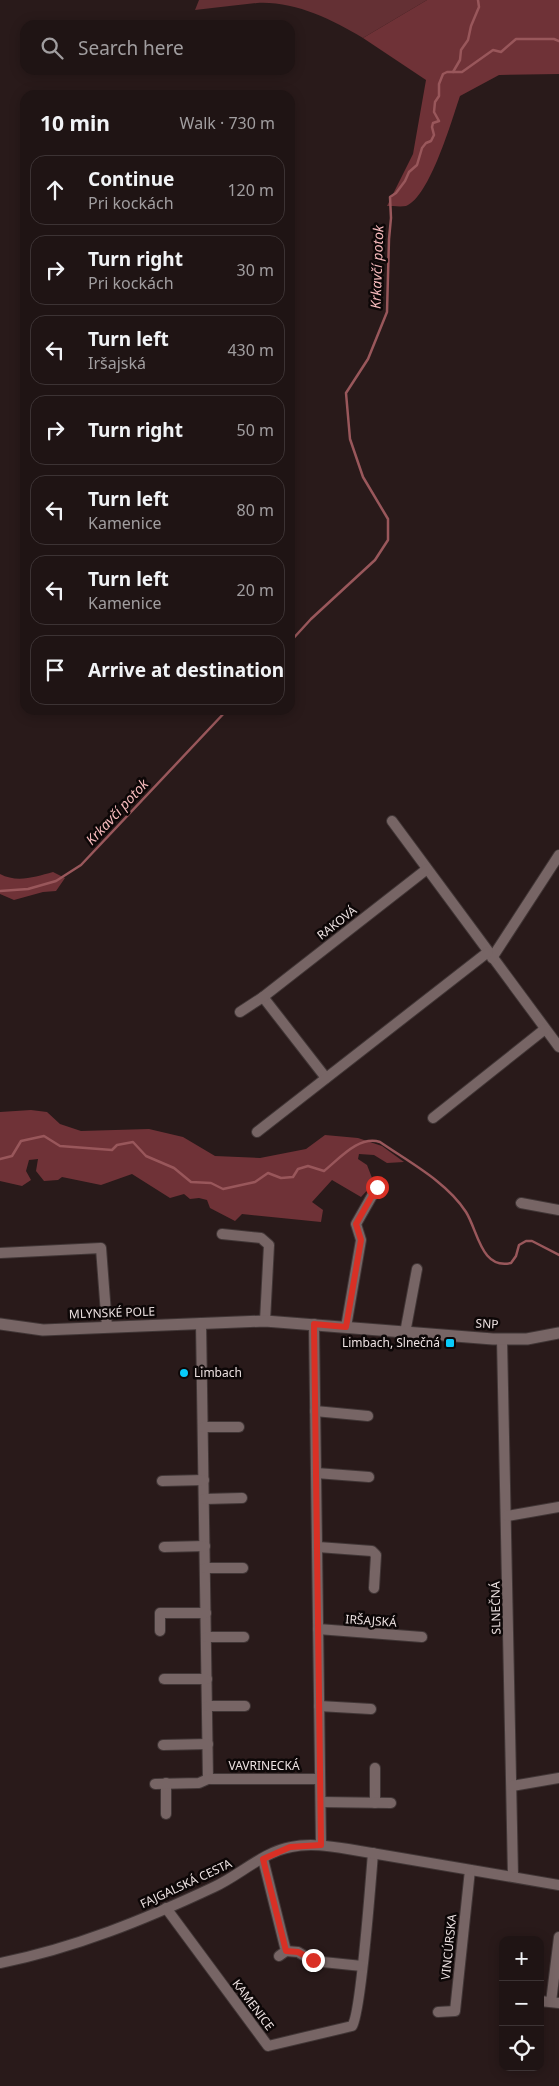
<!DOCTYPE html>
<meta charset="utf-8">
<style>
:root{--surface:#1f1414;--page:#2c2122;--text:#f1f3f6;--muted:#a19ea0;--line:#3c3334}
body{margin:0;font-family:"Noto Sans",sans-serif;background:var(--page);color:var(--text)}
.controls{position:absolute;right:15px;bottom:15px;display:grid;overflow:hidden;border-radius:10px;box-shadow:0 2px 12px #0003}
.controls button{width:45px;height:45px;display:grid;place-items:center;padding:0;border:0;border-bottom:1px solid var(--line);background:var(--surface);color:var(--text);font:25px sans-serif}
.stop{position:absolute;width:15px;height:15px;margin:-11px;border:4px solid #d93025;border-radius:50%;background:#fff}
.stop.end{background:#d93025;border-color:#fff;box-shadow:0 1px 5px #0008}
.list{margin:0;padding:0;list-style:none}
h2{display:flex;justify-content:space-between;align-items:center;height:65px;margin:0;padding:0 20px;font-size:21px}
h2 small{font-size:16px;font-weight:400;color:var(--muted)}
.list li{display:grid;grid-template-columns:32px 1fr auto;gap:15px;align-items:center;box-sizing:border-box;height:70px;margin:0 10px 10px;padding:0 10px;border:1px solid var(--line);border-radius:15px}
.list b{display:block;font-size:19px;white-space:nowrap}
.list p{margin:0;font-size:16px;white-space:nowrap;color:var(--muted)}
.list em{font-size:16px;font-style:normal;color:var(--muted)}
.icon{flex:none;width:28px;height:28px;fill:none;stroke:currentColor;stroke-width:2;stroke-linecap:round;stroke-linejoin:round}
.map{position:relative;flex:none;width:559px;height:2086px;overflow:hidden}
.search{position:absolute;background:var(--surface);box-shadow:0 2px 12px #0003;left:20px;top:20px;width:275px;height:55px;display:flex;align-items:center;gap:12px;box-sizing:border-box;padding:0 18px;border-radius:15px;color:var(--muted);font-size:19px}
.panel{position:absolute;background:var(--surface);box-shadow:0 2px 12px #0003;left:20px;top:90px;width:275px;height:625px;border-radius:15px}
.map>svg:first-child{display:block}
.green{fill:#643034}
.forest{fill:#6f3237}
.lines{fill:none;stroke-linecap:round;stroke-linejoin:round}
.stream{stroke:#99575b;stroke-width:2.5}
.minor-casing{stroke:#413636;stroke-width:12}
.tertiary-casing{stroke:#413636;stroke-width:13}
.minor{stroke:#776565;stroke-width:10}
.tertiary{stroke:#776565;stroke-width:11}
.route{stroke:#d93025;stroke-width:6}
.poi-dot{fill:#08cbfa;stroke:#0d0707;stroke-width:2}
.labels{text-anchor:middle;stroke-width:5;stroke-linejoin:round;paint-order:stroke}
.street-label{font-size:12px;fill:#ede2e2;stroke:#0d0707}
.poi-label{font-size:12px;fill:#ede2e2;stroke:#0d0707;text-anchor:end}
.water-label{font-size:14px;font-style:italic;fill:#f6babc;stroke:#0d0707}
</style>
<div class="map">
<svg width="559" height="2086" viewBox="0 0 559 2086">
<rect width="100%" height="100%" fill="#291a1a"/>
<!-- green -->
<path class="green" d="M199,0H427L363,38C331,19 294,1 257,3C236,5 215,8 195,10Z"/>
<!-- forest -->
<g class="forest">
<path d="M427,0H559V74L499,75L460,96C452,119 430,197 406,206C401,207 392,206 387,206L413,154L426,80L363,38Z"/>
<path d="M53,872L65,878L56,891L43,892L14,900L0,894V874C17,883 35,877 53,872Z"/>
<path d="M31,1110L47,1112L60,1124L81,1131L149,1129L183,1137L215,1156L260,1158L306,1149L325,1135L358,1138L382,1146L404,1162L387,1163L374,1155L359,1154L358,1159L367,1165L374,1183L361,1197L332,1180L312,1202L323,1210L321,1222L242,1214L235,1221L210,1208L207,1200L199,1198L190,1199L184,1194L170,1198L132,1174L101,1185L62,1177L58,1180L44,1181L36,1171L38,1159L29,1160L26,1171L31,1180L22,1186L0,1181V1112Z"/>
</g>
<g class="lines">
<!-- stream -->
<g class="stream">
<path d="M453,72L460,60L461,50L468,40L471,26L479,7L478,0"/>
<path d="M290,642L311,619L375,560L388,540V519L363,477L350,439L346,393L368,359L387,312L389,239L391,218L390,197L396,193L405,181L409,172L417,165L422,148L426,143L431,141L434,135L432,127L433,123L439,121L434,112L435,102L439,96V84L443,74L447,72H462L493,50L501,52L516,39H554L559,41"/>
<path d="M0,891L28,889L56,881L81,865L227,710"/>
<path d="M0,1159L12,1156L21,1141L44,1136L60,1146L112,1150L117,1145L133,1142L146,1156L174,1168L191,1182L211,1183L223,1189L255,1182L268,1173L281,1178L293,1177L298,1169L308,1166L324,1171C339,1159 359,1135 380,1142C409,1162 447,1182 466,1212C478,1231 481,1270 511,1263L516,1256L519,1245L526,1241H532L559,1255"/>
</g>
<!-- minor casing -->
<g class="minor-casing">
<g id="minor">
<path d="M392,821L559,1047"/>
<path d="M492,958L559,855"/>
<path d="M263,997L326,1078"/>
<path d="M240,1012L263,997L427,869"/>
<path d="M433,1118L545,1029"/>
<path d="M257,1132L488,952"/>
<path d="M521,1203L559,1210"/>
<path d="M222,1234L261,1238L269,1245L265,1321"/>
<path d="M0,1253L101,1248L107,1327"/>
<path d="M201,1323L208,1779H320"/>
<path d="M314,1324L321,1845"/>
<path d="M346,1327L361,1240L356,1224L377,1187"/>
<path d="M405,1333L417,1269"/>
<path d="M502,1339L513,1876"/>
<path d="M315,1411L368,1416"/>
<path d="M203,1427H239"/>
<path d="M316,1473L369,1477"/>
<path d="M162,1481L204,1480"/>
<path d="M204,1499L242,1498"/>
<path d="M507,1516L559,1507"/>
<path d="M164,1547L205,1546"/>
<path d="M318,1547L372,1551L376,1555L374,1588"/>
<path d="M205,1568H243"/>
<path d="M318,1629L422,1637"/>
<path d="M160,1631V1613H206"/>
<path d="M206,1637H244"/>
<path d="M164,1679H207"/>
<path d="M207,1706H245"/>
<path d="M319,1706L371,1709"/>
<path d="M163,1745L208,1744"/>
<path d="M375,1768V1803"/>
<path d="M166,1783V1814"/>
<path d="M155,1784L199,1783L208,1779"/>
<path d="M512,1786L559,1778"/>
<path d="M321,1802L391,1803"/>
<path d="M263,1859L286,1951L279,1956"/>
<path d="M166,1908L268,2046L352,2026C361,2015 371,1877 373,1853"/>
<path d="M286,1951L298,1952L313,1961L362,1966"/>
<path d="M0,1963C75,1948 146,1919 214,1887C240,1875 263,1852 291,1847C310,1843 329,1846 348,1849L559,1885"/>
<path d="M540,2001L559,2003"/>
<path d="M551,2002L559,1937"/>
<path d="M438,2012L455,2011L470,1870"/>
</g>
</g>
<!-- tertiary casing -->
<g class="tertiary-casing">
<path id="tertiary" d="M0,1324L43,1330L265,1321L493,1339H527L559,1333"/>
</g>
<!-- minor -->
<use href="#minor" class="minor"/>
<!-- tertiary -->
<use href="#tertiary" class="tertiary"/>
</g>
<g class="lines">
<!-- route -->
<path class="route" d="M313,1960L298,1952L286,1951L263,1859L290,1847L321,1845L314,1324L346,1327L361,1240L356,1224L377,1187"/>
</g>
<!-- markers -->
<g class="poi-dot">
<rect x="445" y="1338" width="10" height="10" rx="2.5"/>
<circle cx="184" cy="1373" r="5"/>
</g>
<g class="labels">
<!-- street labels -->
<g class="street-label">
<text transform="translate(337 923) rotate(-38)" y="4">RAKOVÁ</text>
<text transform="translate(112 1313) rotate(-2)" y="4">MLYNSKÉ POLE</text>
<text transform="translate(487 1324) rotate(3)" y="4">SNP</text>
<text transform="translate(496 1608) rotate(-91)" y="4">SLNEČNÁ</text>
<text transform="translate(371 1621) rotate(4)" y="4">IRŠAJSKÁ</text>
<text x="264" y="1770">VAVRINECKÁ</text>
<text transform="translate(186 1884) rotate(-25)" y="4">FAJGALSKÁ CESTA</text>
<text transform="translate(449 1947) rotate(-84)" y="4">VINCÚRSKA</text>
<text transform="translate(253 2005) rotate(53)" y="4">KAMENICE</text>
</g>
<!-- poi labels -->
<g class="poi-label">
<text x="440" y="1347">Limbach, Slnečná</text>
<text x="194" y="1377" text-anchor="start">Limbach</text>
</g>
<!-- water labels -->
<g class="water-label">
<text transform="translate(377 267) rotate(-88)" y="5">Krkavčí potok</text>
<text transform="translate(117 812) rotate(-47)" y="5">Krkavčí potok</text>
</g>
</g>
</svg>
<div class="controls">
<button>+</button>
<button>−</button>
<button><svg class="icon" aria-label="locate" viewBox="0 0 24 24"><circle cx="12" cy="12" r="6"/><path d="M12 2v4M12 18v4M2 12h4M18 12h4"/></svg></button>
</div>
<div class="stop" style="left:377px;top:1187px"></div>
<div class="stop end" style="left:313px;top:1960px"></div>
<div class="search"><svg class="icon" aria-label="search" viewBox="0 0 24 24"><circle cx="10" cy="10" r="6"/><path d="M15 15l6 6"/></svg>Search here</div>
<section class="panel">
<h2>10 min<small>Walk · 730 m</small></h2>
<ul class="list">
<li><svg class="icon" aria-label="ahead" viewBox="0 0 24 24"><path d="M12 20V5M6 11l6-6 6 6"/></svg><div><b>Continue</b><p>Pri kockách</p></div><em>120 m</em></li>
<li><svg class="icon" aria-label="right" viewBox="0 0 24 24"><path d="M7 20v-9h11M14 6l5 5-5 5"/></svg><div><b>Turn right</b><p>Pri kockách</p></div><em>30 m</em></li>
<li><svg class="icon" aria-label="left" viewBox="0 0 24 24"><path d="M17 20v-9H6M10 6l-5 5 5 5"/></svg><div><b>Turn left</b><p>Iršajská</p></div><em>430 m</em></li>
<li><svg class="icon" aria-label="right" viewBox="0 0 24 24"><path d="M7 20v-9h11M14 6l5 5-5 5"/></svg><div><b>Turn right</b></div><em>50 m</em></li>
<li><svg class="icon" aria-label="left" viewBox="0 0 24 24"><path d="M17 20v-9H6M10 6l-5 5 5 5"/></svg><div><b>Turn left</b><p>Kamenice</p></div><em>80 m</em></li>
<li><svg class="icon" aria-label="left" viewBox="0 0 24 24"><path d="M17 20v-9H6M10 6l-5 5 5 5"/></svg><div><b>Turn left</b><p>Kamenice</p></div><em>20 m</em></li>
<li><svg class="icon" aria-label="arrive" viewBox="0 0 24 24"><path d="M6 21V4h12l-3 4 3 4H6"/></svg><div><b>Arrive at destination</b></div></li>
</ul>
</section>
</div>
